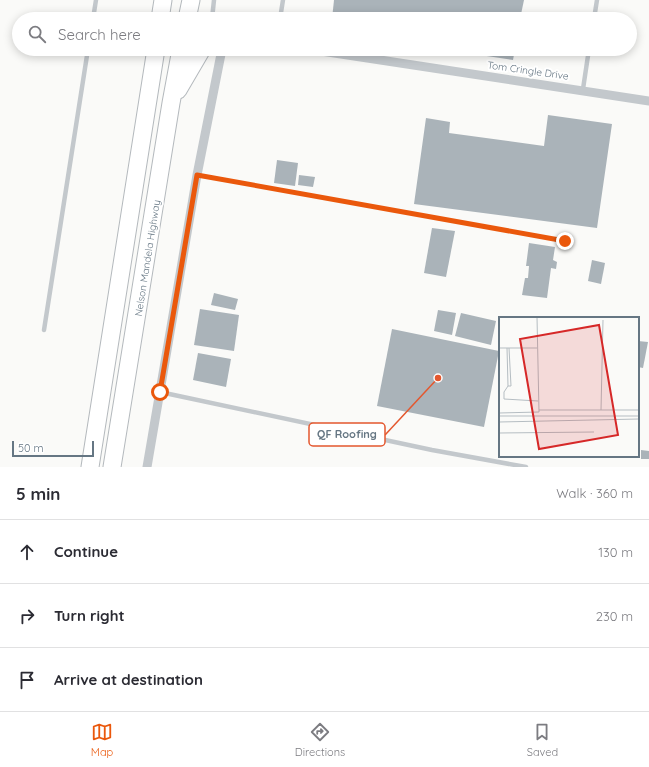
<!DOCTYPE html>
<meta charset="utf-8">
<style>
:root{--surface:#fff;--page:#f7f7f7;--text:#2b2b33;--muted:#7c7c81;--line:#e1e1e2;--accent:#ea580c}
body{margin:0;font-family:Quicksand,sans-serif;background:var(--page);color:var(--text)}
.scale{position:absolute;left:12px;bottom:10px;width:82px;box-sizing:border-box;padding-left:4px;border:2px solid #657683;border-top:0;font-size:11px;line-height:14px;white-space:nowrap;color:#657683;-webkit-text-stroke:3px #fff;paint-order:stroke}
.stop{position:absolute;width:12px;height:12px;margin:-9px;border:3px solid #ea580c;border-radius:50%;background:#fff}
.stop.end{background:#ea580c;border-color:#fff;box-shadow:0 1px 4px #0008}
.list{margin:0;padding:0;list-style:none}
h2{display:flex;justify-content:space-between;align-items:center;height:52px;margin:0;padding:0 16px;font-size:17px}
h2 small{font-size:13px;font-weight:400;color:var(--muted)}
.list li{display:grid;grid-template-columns:26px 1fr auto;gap:12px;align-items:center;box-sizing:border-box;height:64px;padding:0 16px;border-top:1px solid var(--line)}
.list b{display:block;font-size:15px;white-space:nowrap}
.list em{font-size:13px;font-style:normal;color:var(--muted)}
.icon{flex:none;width:22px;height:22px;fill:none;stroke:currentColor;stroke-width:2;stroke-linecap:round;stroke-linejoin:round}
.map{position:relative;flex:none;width:649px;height:467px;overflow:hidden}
.search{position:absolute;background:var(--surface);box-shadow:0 2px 10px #0003;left:12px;right:12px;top:12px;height:44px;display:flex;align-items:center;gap:10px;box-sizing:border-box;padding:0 14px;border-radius:22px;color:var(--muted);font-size:15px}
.sheet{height:244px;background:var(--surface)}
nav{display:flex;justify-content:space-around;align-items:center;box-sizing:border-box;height:56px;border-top:1px solid var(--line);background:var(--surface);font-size:11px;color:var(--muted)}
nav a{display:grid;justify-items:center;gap:2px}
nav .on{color:var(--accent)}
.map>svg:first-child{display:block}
.building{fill:#aab3b9}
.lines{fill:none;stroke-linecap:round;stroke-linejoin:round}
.highway-casing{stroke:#b4b9bd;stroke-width:19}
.path{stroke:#bbbfc2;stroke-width:2;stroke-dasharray:2 2;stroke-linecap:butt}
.lane{stroke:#c3c8cc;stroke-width:4.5}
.street{stroke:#c3c8cc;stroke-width:9}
.highway{stroke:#fff;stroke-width:17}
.route{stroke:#ea580c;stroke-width:5}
.labels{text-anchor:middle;stroke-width:4;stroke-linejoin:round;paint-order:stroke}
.street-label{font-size:10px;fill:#657683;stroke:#fff}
.inset-road{fill:none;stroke:#b5bdc2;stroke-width:1}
.view{fill:#d62828;fill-opacity:0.15;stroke:#d62828;stroke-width:2}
.inset-edge{fill:none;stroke:#657683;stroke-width:2}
.leader{fill:none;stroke:#e4572e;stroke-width:1.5}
.callout-dot{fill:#e4572e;stroke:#fff;stroke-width:1.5}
.callout{fill:#fff;stroke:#e4572e;stroke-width:1.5}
.callout-label{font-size:11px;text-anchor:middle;font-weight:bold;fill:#657683}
</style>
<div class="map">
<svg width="649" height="467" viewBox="0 0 649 467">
<rect width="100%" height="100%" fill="#fafaf8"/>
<!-- building -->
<g class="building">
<path d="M334,0H524L520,19H332Z"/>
<path d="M440,49H515L513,60Z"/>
<path d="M548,115L612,124L597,228L414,204L426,118L450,122L449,133L544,146Z"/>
<path d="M277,160L298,163L295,186L274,183Z"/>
<path d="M299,175L315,177L313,187L298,185Z"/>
<path d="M432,228L455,231L446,277L424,273Z"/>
<path d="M529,243L555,247L553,260L557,262L556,269L551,268L547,298L522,295L525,278H528L529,266H526Z"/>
<path d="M592,260L605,263L601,284L588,281Z"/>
<path d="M214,293L238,299L235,310L211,305Z"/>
<path d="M200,309L239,315L234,351L194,345Z"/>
<path d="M438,310L456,313L452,335L434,331Z"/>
<path d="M461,313L496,321L491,345L455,336Z"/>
<path d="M392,329L499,351L484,427L377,406Z"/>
<path d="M638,341L648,342L643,368L638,367Z"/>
<path d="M198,353L231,359L226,387L193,380Z"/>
<path d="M641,450L649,451V459H641Z"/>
</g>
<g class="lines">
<!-- highway casing -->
<g class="highway-casing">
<g id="highway">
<path d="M160,19L163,0"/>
<path d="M187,19L191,0"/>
<path d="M178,90L202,49"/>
<path d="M90,467L156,49"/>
<path d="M112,467L171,103L181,49"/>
</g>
</g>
<!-- path -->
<path class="path" d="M206,177L565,241"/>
<!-- lane -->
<g class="lane">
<path d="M93,19L96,0"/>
<path d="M212,19L214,0"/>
<path d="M280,19L283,0"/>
<path d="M594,19L597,0"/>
<path d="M583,89L589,49"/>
<path d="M44,330L88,49"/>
<path d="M160,392L432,450L526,467"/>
</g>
<!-- street -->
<g class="street">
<path d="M308,49L649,101"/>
<path d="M147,467L197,175L222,49"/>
</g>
<!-- highway -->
<use href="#highway" class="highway"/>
</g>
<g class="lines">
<!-- route -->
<path class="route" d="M160,392L197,175L565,241"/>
</g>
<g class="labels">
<!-- street labels -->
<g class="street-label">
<text transform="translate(528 70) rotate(8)" y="4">Tom Cringle Drive</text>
<text transform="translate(147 258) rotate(-81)" y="4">Nelson Mandela Highway</text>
</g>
</g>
<!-- overview -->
<g transform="translate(499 317)">
<rect width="140" height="140" fill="#fafaf8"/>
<path class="inset-road" d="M0,31H38M8,31L9,69L5,75V82L39,84M9,69H12L10,31M40,93H140M102,93L104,3M0,96L40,95L38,0M0,99H140M0,105L140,102M0,116L95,115"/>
<path class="view" d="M100,8L119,118L40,132L21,22Z"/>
<rect width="140" height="140" class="inset-edge"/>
</g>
<!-- callouts -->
<path class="leader" d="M438 378L385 435"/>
<circle class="callout-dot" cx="438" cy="378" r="4"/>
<rect class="callout" x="309" y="423" width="76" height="23" rx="4"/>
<g class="callout-label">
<text x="347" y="438">QF Roofing</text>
</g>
</svg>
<div class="scale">50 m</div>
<div class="stop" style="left:160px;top:392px"></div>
<div class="stop end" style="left:565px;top:241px"></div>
<div class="search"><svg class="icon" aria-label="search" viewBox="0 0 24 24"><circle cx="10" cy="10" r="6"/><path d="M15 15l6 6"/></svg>Search here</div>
</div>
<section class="sheet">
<h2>5 min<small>Walk · 360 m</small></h2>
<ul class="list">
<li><svg class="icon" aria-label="ahead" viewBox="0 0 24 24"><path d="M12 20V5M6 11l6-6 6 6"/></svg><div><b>Continue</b></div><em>130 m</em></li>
<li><svg class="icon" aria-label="right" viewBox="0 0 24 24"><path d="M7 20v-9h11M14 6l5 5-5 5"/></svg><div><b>Turn right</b></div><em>230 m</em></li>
<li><svg class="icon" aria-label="arrive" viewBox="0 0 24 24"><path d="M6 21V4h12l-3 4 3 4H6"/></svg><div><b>Arrive at destination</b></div></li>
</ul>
</section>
<nav>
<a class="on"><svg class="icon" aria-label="map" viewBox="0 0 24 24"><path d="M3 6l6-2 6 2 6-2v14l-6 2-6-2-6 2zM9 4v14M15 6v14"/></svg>Map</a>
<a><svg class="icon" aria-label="directions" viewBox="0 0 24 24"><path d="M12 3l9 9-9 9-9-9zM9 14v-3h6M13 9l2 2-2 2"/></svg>Directions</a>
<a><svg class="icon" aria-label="saved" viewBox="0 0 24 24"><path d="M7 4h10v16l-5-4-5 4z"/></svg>Saved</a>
</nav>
